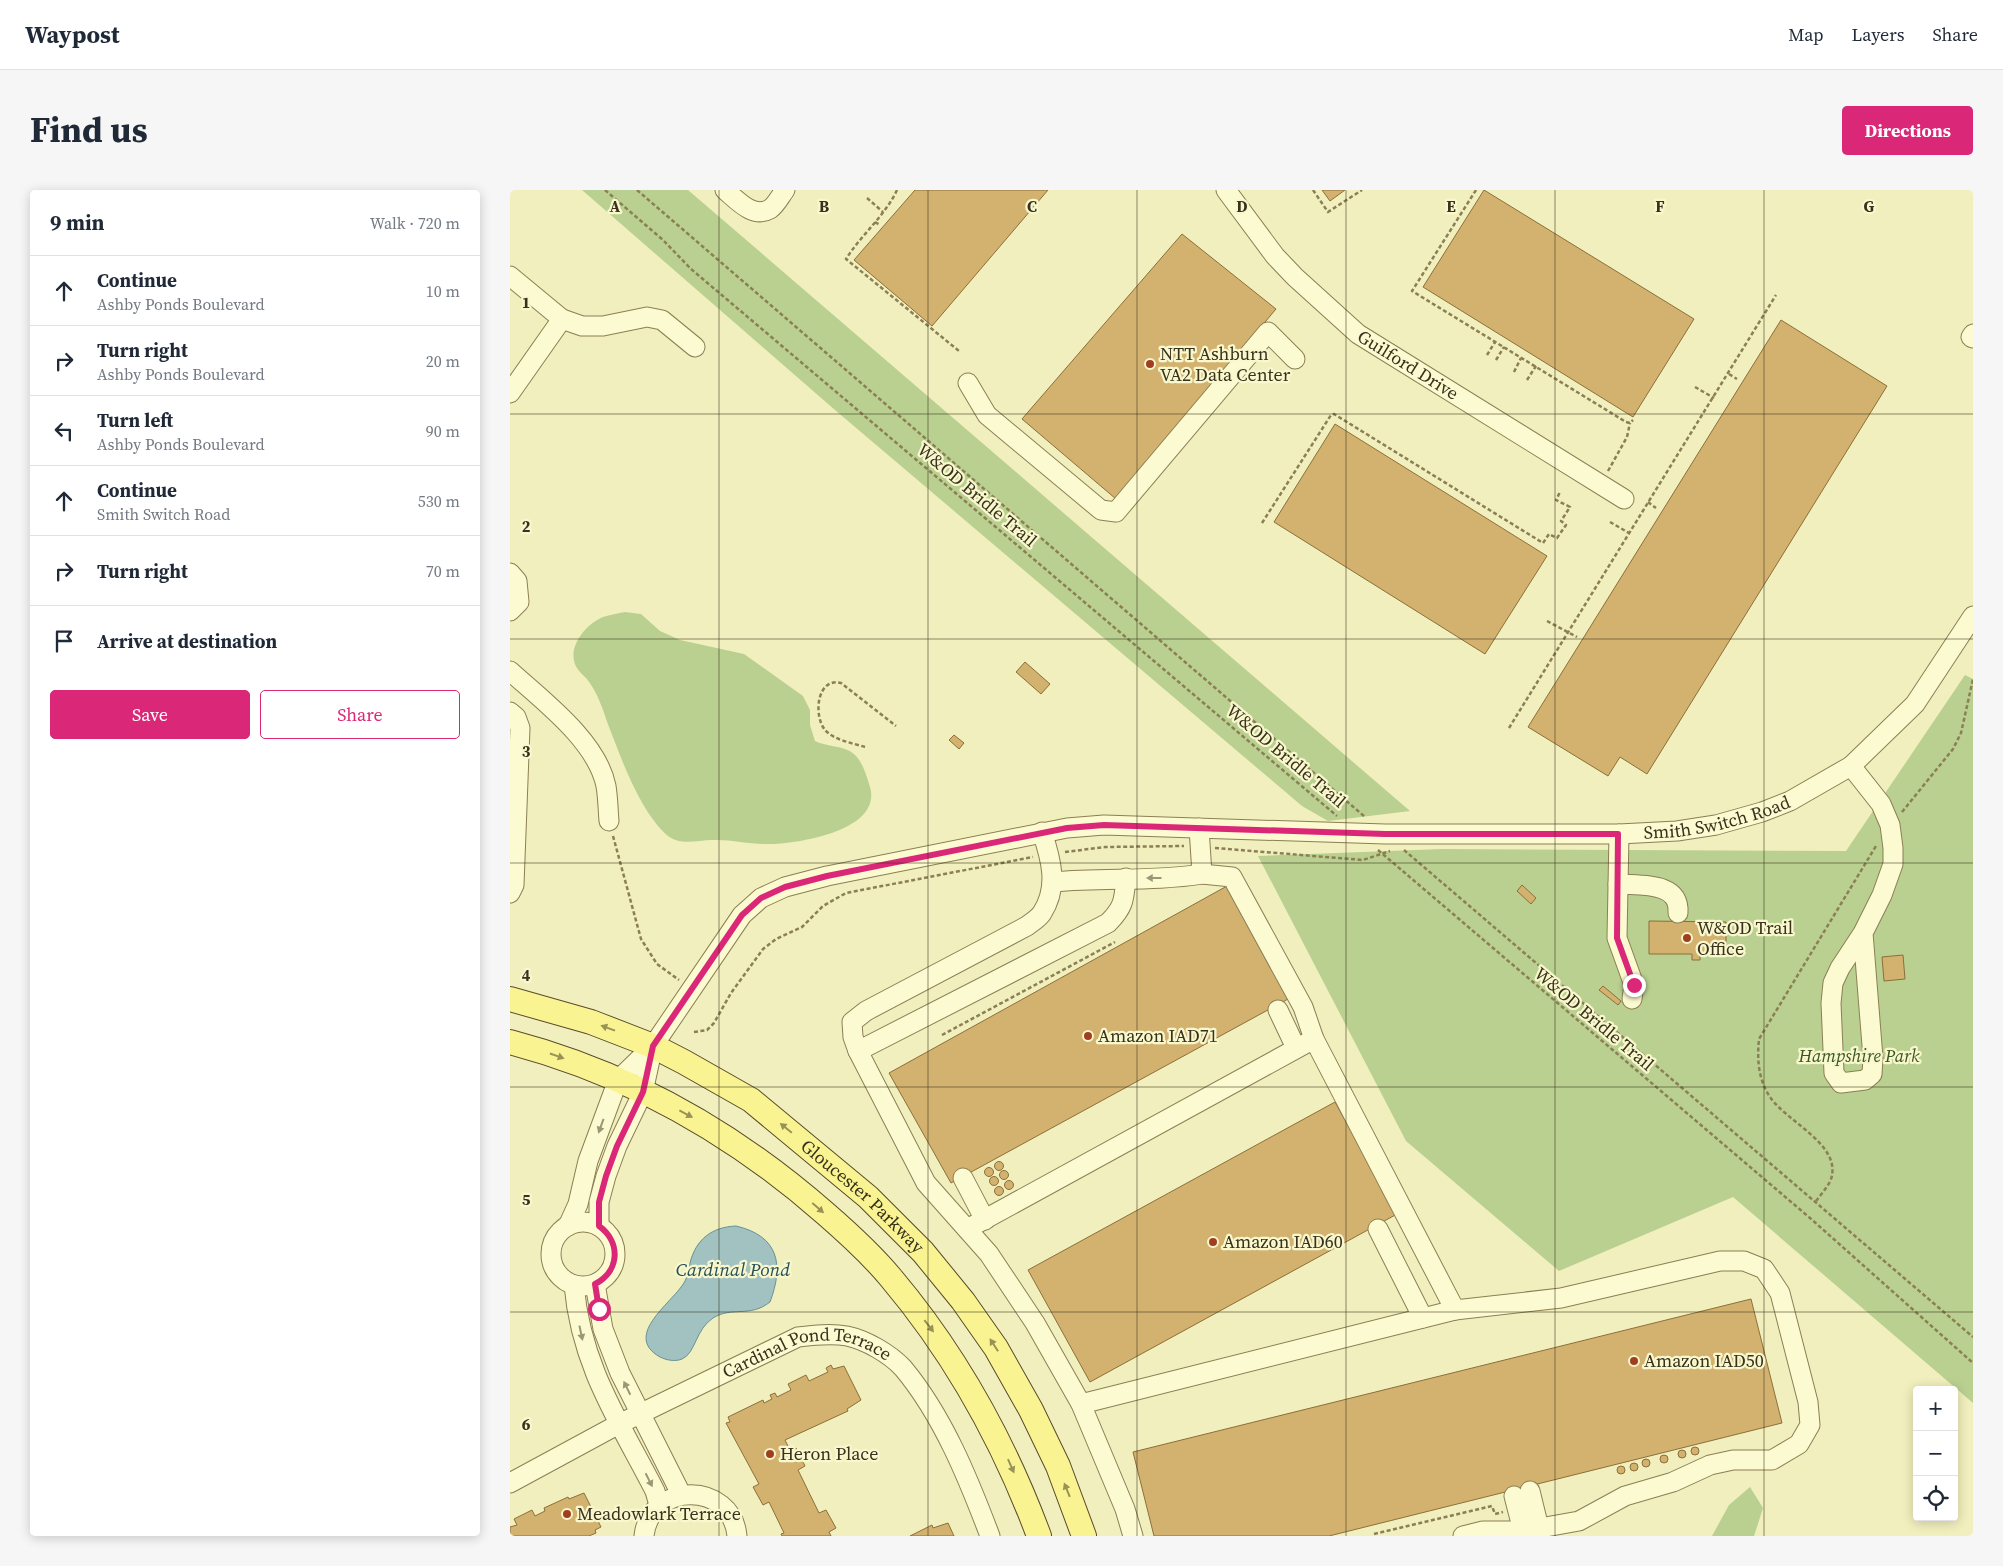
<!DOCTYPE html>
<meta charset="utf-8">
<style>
:root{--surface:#fff;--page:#f6f6f7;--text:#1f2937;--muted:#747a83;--line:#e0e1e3;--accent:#db2777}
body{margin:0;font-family:"Source Serif 4",serif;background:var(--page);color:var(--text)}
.controls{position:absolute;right:15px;bottom:15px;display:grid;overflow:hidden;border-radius:5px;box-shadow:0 2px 12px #0003}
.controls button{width:45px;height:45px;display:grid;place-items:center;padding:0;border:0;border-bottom:1px solid var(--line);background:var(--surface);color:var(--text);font:25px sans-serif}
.stop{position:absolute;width:15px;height:15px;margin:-11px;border:4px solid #db2777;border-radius:50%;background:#fff}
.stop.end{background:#db2777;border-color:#fff;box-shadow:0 1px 5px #0008}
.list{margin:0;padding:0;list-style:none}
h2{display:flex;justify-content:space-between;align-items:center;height:65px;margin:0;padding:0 20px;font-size:21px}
h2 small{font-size:16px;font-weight:400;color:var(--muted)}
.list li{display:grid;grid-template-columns:32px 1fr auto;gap:15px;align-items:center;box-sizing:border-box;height:70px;padding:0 20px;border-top:1px solid var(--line)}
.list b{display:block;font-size:19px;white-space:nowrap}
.list p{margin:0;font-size:16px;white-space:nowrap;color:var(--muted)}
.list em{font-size:16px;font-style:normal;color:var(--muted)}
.actions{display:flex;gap:10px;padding:15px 20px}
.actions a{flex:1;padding:11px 0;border:1px solid var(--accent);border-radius:5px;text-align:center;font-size:18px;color:var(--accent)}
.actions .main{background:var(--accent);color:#fff}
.icon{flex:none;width:28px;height:28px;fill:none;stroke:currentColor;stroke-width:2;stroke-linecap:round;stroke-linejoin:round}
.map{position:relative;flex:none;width:1463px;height:1346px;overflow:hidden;border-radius:5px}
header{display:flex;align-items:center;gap:30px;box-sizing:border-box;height:70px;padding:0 25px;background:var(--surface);border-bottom:1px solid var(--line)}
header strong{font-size:24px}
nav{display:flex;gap:28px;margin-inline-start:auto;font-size:18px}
.intro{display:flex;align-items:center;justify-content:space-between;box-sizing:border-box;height:120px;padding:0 30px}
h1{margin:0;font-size:35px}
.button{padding:12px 22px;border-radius:5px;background:var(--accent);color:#fff;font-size:18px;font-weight:700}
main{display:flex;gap:30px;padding:0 30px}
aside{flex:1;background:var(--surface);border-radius:5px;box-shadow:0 2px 12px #0003}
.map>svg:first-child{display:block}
.green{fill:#b9d090}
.water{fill:#a1c2c1;stroke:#689191}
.building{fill:#d3b270;stroke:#8c6f38}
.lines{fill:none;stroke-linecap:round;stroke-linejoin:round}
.minor-casing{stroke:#8b7f55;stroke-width:21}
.major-casing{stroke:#584b2a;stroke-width:26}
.path{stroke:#8b7f55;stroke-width:2.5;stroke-dasharray:4 2.5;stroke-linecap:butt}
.minor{stroke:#fcfad1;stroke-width:19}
.major{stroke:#f9f391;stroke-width:24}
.oneway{fill:#9a9676}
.oneway2{fill:#999256}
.route{stroke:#db2777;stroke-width:6}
.grid{fill:none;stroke:#39311b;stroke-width:1;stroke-opacity:0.55}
.poi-dot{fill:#9f3f20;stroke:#f8f7cd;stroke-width:2}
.labels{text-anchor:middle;stroke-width:4.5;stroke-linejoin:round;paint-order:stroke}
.poi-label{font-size:18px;fill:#39311b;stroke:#f8f7cd;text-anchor:start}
.street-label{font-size:18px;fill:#39311b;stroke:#f8f7cd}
.park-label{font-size:18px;font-style:italic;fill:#3b5720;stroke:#f8f7cd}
.water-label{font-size:19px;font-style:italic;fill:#29515a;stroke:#f8f7cd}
.grid-label{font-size:16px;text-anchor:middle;font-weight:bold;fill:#39311b;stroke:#f8f7cd;stroke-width:4.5;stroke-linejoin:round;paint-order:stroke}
</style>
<header>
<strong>Waypost</strong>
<nav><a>Map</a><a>Layers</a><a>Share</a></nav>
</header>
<div class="intro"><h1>Find us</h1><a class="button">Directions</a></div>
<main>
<aside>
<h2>9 min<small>Walk · 720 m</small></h2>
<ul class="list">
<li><svg class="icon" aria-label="ahead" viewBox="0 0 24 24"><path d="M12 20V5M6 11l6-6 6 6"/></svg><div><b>Continue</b><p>Ashby Ponds Boulevard</p></div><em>10 m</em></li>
<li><svg class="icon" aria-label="right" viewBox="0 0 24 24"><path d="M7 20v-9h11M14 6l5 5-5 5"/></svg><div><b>Turn right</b><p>Ashby Ponds Boulevard</p></div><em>20 m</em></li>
<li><svg class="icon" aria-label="left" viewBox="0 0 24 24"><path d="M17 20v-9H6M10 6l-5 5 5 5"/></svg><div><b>Turn left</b><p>Ashby Ponds Boulevard</p></div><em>90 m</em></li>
<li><svg class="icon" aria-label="ahead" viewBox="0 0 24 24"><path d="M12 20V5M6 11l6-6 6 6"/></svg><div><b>Continue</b><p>Smith Switch Road</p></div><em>530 m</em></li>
<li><svg class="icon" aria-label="right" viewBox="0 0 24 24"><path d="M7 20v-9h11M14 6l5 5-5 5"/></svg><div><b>Turn right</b></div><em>70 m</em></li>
<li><svg class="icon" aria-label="arrive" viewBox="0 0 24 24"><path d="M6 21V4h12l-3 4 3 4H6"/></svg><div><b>Arrive at destination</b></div></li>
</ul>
<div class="actions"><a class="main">Save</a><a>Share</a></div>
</aside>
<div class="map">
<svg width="1463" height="1346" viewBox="0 0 1463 1346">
<rect width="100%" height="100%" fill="#f1efbd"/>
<!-- green -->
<g class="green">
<path d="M72,0H178L900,621L818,631L792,616L325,220Z"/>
<path d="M115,422L131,424L150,441L170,450L234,464L293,506L300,520V535L305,551C317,557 333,555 344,564C352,571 356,584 359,594C376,639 292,653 262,654C242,655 222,649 202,650C187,650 171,656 158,646C130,622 112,570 99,537C93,520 88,503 77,489C73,485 67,480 65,474C58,456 76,434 93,427C100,425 108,423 115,422Z"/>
<path d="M1455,485L1463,489V1213L1223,1007L1049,1081L896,951L748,666L932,659L1336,661Z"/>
<path d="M1240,1297L1253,1318L1244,1346H1202L1219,1315Z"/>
</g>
<!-- water -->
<path class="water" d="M226,1036C269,1046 274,1075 260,1112C240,1128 222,1116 203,1128C185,1140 186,1163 172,1169C165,1172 156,1170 150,1167C111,1145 165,1111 175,1091C178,1086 179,1079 180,1073C186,1049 202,1037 226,1036Z"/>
<!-- building -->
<g class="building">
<path d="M405,0H538L422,136L344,70Z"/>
<path d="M812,0H835L820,11Z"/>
<path d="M974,0L1184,129L1123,227L913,97Z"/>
<path d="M672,44L766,119L606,309L512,229Z"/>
<path d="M1271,130L1377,196L1137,584L1110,567L1098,586L1018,537Z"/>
<path d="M825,234L1037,366L975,464L764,332Z"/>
<path d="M515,472L540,494L531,504L506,482Z"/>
<path d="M444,545L454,553L449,559L439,550Z"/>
<path d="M1012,695L1026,708L1021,714L1007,701Z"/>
<path d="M717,696L778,809L441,993L379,883Z"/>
<path d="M1139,731L1216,732V764H1190V770H1182V764H1139Z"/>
<path d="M1393,765L1395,789L1374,791L1372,767Z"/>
<path d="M1093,796L1111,811L1108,815L1089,800Z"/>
<path d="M825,912L887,1024L580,1192L518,1080Z"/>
<circle cx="489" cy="976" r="4.5"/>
<circle cx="479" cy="982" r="4.5"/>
<circle cx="494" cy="985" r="4.5"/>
<circle cx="484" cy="991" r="4.5"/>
<circle cx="499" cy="995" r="4.5"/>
<circle cx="489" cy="1001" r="4.5"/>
<path d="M1241,1109L1272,1233L819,1346H644L623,1262Z"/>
<path d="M321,1175L323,1179L334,1176L351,1210L337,1219L338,1221L275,1250L280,1260L286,1258L295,1276L288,1280L309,1323L316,1320L326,1338L319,1342L321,1346H272L271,1344L274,1343L259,1312L253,1315L243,1297L249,1294L216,1233L220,1232L218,1227L253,1210L254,1213L262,1209L260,1205L265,1203L267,1207L281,1200L278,1194L296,1185L299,1191L318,1182L316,1178Z"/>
<circle cx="1185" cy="1261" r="4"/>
<circle cx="1172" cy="1264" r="4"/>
<circle cx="1154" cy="1269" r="4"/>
<circle cx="1136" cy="1273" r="4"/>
<circle cx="1124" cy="1277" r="4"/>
<circle cx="1111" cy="1280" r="4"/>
<path d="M74,1303L91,1337L85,1340L86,1343L79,1346H0V1337L7,1335L4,1329L22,1320L25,1326L35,1321L34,1318L58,1307L59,1309Z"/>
<path d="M438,1333L444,1346H400L422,1335L423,1338Z"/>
</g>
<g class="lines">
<!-- minor casing -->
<g class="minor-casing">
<g id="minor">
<path d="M215,0C227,10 243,29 260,19C266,15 271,5 275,0"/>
<path id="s1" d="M716,0L765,66L785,87L848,144L1114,309"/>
<path d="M0,86L52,129"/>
<path d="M1463,144L1461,147L1463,148"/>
<path d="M458,193L477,225L591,320L606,322L758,142L785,169"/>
<path d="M0,203L52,129L72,136H93L137,127L152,130L185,157"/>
<path d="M0,383L7,391L9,412L0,421"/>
<path d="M0,481C33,511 87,551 96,596C98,608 98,620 99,631"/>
<path d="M0,522L6,527L10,538L4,695L0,703"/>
<path d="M1341,576L1371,614L1380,635L1383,658V674L1372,705L1353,743L1363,868L1362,884L1355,890L1331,893L1324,883L1321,813L1323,793L1330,778L1353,743"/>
<path d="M689,638L692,684L722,687L793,817L804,849L945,1120L1051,1108L1210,1071H1234L1254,1079L1270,1103L1298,1212L1300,1235L1289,1254L1262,1270H1223L1200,1275L1163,1292L1115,1306L1069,1331L1013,1341H973L953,1346"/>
<path d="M532,642C541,669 549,697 532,723C529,728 522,732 517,736L356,821L342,832L343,847L348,861L416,993L479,1064L525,1133L571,1214L615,1319L623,1346"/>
<path d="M1109,644L1107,748L1124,795L1122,809"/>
<path d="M544,692C593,687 643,692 692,684"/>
<path d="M1108,694C1130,696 1170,691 1168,723"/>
<path d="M768,820L786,858"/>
<path d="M348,861L598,733C614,717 614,710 616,688"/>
<path d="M453,988L475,1030"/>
<circle cx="73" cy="1064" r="32"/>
<path id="s2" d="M58,1036L68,1014L78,971L108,890L143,856L232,725L251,708L275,697L317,686L557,638L594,635L875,644H1109L1167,641L1206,635L1252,622L1280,611L1341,576L1405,514L1463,426"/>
<path d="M89,1036V1012L96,986L107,956L133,902L143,856"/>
<path d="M457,1039L804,849"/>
<path d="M868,1039L913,1128"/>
<path d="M85,1094L93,1139L110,1183L171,1304"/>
<path d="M64,1095C71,1176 109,1231 145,1301L149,1315"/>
<path d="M571,1214L945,1120"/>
<path id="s3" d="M0,1293L109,1234L288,1147C304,1145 321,1143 337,1146C356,1150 380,1164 393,1178C433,1226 458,1288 480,1346"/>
<path d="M1020,1301L1029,1338"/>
<path d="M1004,1306L1013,1341"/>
<path d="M134,1346C140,1291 222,1291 227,1346"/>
</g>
</g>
<!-- major casing -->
<g class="major-casing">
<g id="major">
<path id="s4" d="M0,809L81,832L143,856L174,872L241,910L358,1007L413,1062L453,1111L486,1158L521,1220L548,1276L574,1346"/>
<path d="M0,852C118,883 225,944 316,1024C339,1044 362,1065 381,1088C446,1165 494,1252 529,1346"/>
</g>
</g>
<!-- path -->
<g class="path">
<path d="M95,0L153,50L181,79L827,626"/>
<path d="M127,0L855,627"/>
<path d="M387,0C375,26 351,45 336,69L449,161"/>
<path d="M803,0L818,22L852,0"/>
<path d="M966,0L902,101L1116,232L1120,233L1123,230"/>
<path d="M357,8L373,22"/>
<path d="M365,32L370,35"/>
<path d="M977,165L985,152"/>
<path d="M986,170L994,157"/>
<path d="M1004,182L1011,168"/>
<path d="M1219,184L1227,189"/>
<path d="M1017,190L1026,176"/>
<path d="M1185,197L1204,208"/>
<path d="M1098,281L1117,247L1120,233"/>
<path d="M1138,312L1146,318"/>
<path d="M1100,332L1119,343"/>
<path d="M752,333L821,225L824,224L1033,353L1039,344L1047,348L1056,335L1051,331L1060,317L1046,310L1050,302"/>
<path d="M1037,431L1067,447"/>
<path d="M999,538L1266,105"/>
<path d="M355,557C342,553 324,550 315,540C303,525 307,487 331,493L386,536"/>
<path d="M1392,622L1443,559L1451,543L1463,489"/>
<path d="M103,646L131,749L147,774L169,790"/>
<path d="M705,658L853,670L880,661"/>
<path d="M868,660L1300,1028L1463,1173"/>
<path d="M894,660L1463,1147"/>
<path d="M555,662L595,657L674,656"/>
<path d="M184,842L197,840L204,833L221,803L253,759L266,749L292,737L313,716L336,703L523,667"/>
<path d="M432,845L605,752"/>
<path d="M1306,1011C1311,1004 1321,994 1322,985C1328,953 1276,931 1260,907C1248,889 1247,869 1249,849L1366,656"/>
<path d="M864,1344L982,1316L985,1324L993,1322"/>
</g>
<!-- minor -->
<use href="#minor" class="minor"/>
<!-- major -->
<use href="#major" class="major"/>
</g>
<!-- one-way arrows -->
<defs><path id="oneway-solid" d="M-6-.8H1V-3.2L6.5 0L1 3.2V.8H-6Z" transform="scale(1.25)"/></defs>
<g class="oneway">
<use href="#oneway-solid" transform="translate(644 688) rotate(180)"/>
<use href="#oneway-solid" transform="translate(91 936) rotate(110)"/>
<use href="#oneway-solid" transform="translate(71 1143) rotate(78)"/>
<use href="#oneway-solid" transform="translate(117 1198) rotate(-116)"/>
<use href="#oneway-solid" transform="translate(139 1290) rotate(63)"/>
</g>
<g class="oneway2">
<use href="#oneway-solid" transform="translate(98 838) rotate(-160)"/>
<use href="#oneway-solid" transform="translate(47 866) rotate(19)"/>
<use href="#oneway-solid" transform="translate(176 924) rotate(28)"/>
<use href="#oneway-solid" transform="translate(276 938) rotate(-141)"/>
<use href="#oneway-solid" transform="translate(308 1018) rotate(41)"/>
<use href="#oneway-solid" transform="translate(419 1136) rotate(52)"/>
<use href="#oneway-solid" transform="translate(484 1155) rotate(-123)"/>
<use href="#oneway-solid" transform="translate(501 1276) rotate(66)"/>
<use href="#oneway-solid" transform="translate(557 1300) rotate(-112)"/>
</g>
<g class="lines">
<!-- route -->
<path class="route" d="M89,1119L85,1094C110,1081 111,1052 89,1036V1012L96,986L107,956L133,902L143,856L232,725L251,708L275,697L317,686L557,638L594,635L875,644H1108L1107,748L1124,795"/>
</g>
<!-- grid -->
<path class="grid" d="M209,0V1346M418,0V1346M627,0V1346M836,0V1346M1045,0V1346M1254,0V1346M0,224H1463M0,449H1463M0,673H1463M0,897H1463M0,1122H1463"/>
<!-- markers -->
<g class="poi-dot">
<circle cx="640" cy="174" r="5"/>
<circle cx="1177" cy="748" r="5"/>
<circle cx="578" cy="846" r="5"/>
<circle cx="703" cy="1052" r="5"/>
<circle cx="1124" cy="1171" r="5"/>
<circle cx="260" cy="1264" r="5"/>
<circle cx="57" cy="1324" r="5"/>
</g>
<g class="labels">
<!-- poi labels -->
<g class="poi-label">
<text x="650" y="170">NTT Ashburn<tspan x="650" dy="21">VA2 Data Center</tspan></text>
<text x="1187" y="744">W&amp;OD Trail<tspan x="1187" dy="21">Office</tspan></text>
<text x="588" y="852">Amazon IAD71</text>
<text x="713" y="1058">Amazon IAD60</text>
<text x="1134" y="1177">Amazon IAD50</text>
<text x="270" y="1270">Heron Place</text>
<text x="67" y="1330">Meadowlark Terrace</text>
</g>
<!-- street labels -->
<g class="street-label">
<text dy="6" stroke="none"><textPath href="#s1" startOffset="255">Guilford Drive</textPath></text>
<text transform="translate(467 305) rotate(40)" y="6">W&amp;OD Bridle Trail</text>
<text transform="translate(776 566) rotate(40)" y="6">W&amp;OD Bridle Trail</text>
<text dy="6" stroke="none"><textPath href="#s2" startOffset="1354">Smith Switch Road</textPath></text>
<text transform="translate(1084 829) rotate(40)" y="6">W&amp;OD Bridle Trail</text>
<text dy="6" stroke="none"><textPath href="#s4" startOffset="410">Gloucester Parkway</textPath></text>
<text dy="6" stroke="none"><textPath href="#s3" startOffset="330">Cardinal Pond Terrace</textPath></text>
</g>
<!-- park labels -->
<g class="park-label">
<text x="1349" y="872">Hampshire Park</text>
</g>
<!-- water labels -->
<g class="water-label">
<text x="223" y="1086">Cardinal Pond</text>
</g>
</g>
<g class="grid-label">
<text x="105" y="22">A</text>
<text x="314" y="22">B</text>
<text x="522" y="22">C</text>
<text x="732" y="22">D</text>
<text x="941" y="22">E</text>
<text x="1150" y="22">F</text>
<text x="1359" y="22">G</text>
<text x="16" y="118">1</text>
<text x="16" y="342">2</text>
<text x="16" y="567">3</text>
<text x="16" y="791">4</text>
<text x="16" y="1015">5</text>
<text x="16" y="1240">6</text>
</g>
</svg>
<div class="controls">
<button>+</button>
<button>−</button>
<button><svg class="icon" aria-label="locate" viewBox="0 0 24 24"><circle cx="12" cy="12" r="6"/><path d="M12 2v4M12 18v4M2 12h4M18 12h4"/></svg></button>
</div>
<div class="stop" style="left:89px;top:1119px"></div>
<div class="stop end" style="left:1124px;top:795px"></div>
</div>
</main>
